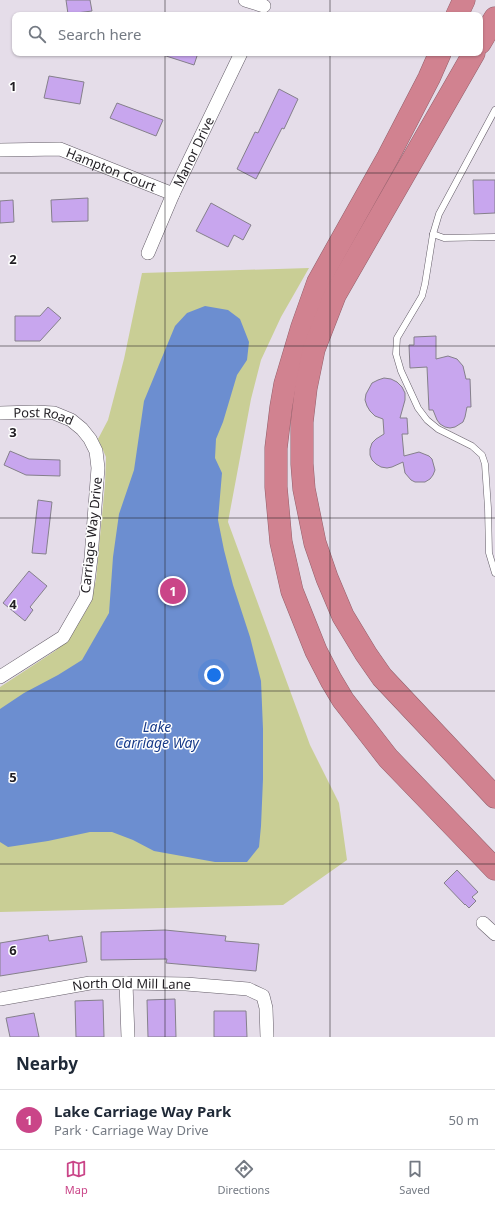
<!DOCTYPE html>
<meta charset="utf-8">
<style>
:root{--surface:#fff;--page:#f2f2f3;--text:#1f2937;--muted:#747a83;--line:#e0e1e3;--accent:#ca4588}
body{margin:0;font-family:"Noto Sans",sans-serif;background:var(--page);color:var(--text)}
.you{position:absolute;left:214px;top:675px;width:14px;height:14px;margin:-10px;border:3px solid #fff;border-radius:50%;background:#1a73e8;box-shadow:0 0 0 6px #1a73e833}
.badge{display:grid;place-items:center;width:26px;height:26px;border-radius:50%;background:var(--accent);color:#fff;font-size:13px;font-weight:700}
.pin{position:absolute;translate:-50% -50%;border:2px solid #fff;box-shadow:0 1px 4px #0006}
.list{margin:0;padding:0;list-style:none}
h2{display:flex;justify-content:space-between;align-items:center;height:52px;margin:0;padding:0 16px;font-size:17px}
h2 small{font-size:13px;font-weight:400;color:var(--muted)}
.list li{display:grid;grid-template-columns:26px 1fr auto;gap:12px;align-items:center;box-sizing:border-box;height:60px;padding:0 16px;border-top:1px solid var(--line)}
.list b{display:block;font-size:15px;white-space:nowrap}
.list p{margin:0;font-size:13px;white-space:nowrap;color:var(--muted)}
.list em{font-size:13px;font-style:normal;color:var(--muted)}
.icon{flex:none;width:22px;height:22px;fill:none;stroke:currentColor;stroke-width:2;stroke-linecap:round;stroke-linejoin:round}
.map{position:relative;flex:none;width:495px;height:1037px;overflow:hidden}
.search{position:absolute;background:var(--surface);box-shadow:0 1px 3px #0004;left:12px;right:12px;top:12px;height:44px;display:flex;align-items:center;gap:10px;box-sizing:border-box;padding:0 14px;border-radius:8px;color:var(--muted);font-size:15px}
.sheet{height:112px;background:var(--surface)}
nav{display:flex;justify-content:space-around;align-items:center;box-sizing:border-box;height:56px;border-top:1px solid var(--line);background:var(--surface);font-size:11px;color:var(--muted)}
nav a{display:grid;justify-items:center;gap:2px}
nav .on{color:var(--accent)}
.map>svg:first-child{display:block}
.green{fill:#c9ce95}
.water{fill:#6c8ed0}
.building{fill:#c8a6ee;stroke:#85808b}
.lines{fill:none;stroke-linecap:round;stroke-linejoin:round}
.service-casing{stroke:#645d68;stroke-width:7}
.minor-casing{stroke:#645d68;stroke-width:14}
.motorway-casing{stroke:#935f6a;stroke-width:23}
.service{stroke:#fff;stroke-width:6}
.minor{stroke:#fff;stroke-width:13}
.motorway{stroke:#d18290;stroke-width:22}
.grid{fill:none;stroke:#211e23;stroke-width:1;stroke-opacity:0.55}
.labels{text-anchor:middle;stroke-width:3;stroke-linejoin:round;paint-order:stroke}
.street-label{font-size:13px;fill:#211e23;stroke:#fff}
.water-label{font-size:14px;font-style:italic;fill:#183b89;stroke:#fff}
.grid-label{font-size:13px;text-anchor:middle;font-weight:bold;fill:#211e23;stroke:#fff;stroke-width:3;stroke-linejoin:round;paint-order:stroke}
</style>
<div class="map">
<svg width="495" height="1037" viewBox="0 0 495 1037">
<rect width="100%" height="100%" fill="#e5dde9"/>
<!-- green -->
<path class="green" d="M309,268L281,317L261,360L251,399L228,522L310,745L339,803L347,860L283,905L0,912V687L55,651L66,641L80,621L91,602L96,579L105,484L106,457L98,439L108,420L124,359L142,273Z"/>
<!-- water -->
<path class="water" d="M205,306L228,310L240,319L249,342L247,360L237,375L223,422L216,439L215,458L222,473L218,520L224,550L233,585L250,637L261,681L263,729V779L261,826L259,847L247,862H215L154,851L133,840L112,832H90L48,841L8,847L0,842V709L24,693L58,675L82,660L109,613L113,557L119,514L134,470L144,401L175,326L187,313Z"/>
<!-- building -->
<g class="building">
<path d="M66,0H90L92,11L68,14Z"/>
<path d="M163,53H198L194,65L163,55Z"/>
<path d="M49,76L84,82L80,104L44,98Z"/>
<path d="M279,89L298,99L284,129L282,128L256,179L237,169L255,132L258,133Z"/>
<path d="M117,103L163,120L156,136L110,118Z"/>
<path d="M473,180H495V213L474,214Z"/>
<path d="M88,198V221L52,222L51,200Z"/>
<path d="M13,200L14,222L0,223V201Z"/>
<path d="M211,203L251,225L243,240L234,235L228,247L196,231Z"/>
<path d="M48,307L61,318L40,341H15V316H40Z"/>
<path d="M436,336V359L448,356L457,359L463,366L466,379H470L471,407H467L465,417L463,422L455,427L450,428L445,427L440,424L437,420L433,410H429L427,367L410,368L409,345H414V337Z"/>
<path d="M384,378L391,379L397,382L402,387L405,393V400L400,418H407L408,434H402L404,456L419,452L429,456L432,459L435,470L433,475L430,479L425,482H415L411,480L405,473L403,462L392,467L387,468L381,467L376,464L372,460L370,455V449L372,443L376,439L384,434L383,419L375,416L370,411L367,406L365,400L366,394L372,383L378,380Z"/>
<path d="M10,451L29,459L60,460V476L26,475L4,465Z"/>
<path d="M38,500L52,502L46,554L32,553Z"/>
<path d="M29,571L47,586L30,607L33,610L25,621L3,603Z"/>
<path d="M457,870L478,892L472,897L476,901L469,908L465,904V905L444,883Z"/>
<path d="M165,930L226,936L225,941L259,944L256,971L166,963L167,959L101,960V932Z"/>
<path d="M48,935L49,941L82,936L87,962L0,976V943Z"/>
<path d="M175,999L176,1037H148L147,1000Z"/>
<path d="M103,1000L104,1037H76L75,1001Z"/>
<path d="M214,1011H246L247,1037H214Z"/>
<path d="M34,1013L39,1037H10L6,1018Z"/>
</g>
<g class="lines">
<!-- service casing -->
<g class="service-casing">
<g id="service">
<path d="M495,110L439,214L433,234L425,284L422,296L397,338L396,354L401,371L418,408L427,420L438,429L472,446L482,455L485,464L488,508L489,553L495,573"/>
<path d="M433,234L444,238L495,237"/>
</g>
</g>
<!-- minor casing -->
<g class="minor-casing">
<g id="minor">
<path d="M245,0L264,6"/>
<path id="s1" d="M0,150L60,149L173,194"/>
<path id="s2" d="M148,253L173,194L241,53"/>
<path id="s3" d="M0,413L35,412L54,413L71,420L82,429L90,439L96,451L98,468L91,558L86,597L63,637L0,677"/>
<path d="M483,923L495,934"/>
<path d="M126,983L128,1037"/>
<path id="s4" d="M0,999L90,983H126L186,984L248,989L263,996L266,1008L267,1037"/>
</g>
</g>
<!-- motorway casing -->
<g class="motorway-casing">
<g id="motorway">
<path d="M457,15L464,0"/>
<path d="M480,43L495,18"/>
<path d="M440,53L429,78L388,157L318,282L302,327L285,384L281,407L276,448V487L281,542L292,591L316,651L331,680L343,700L388,758L495,869"/>
<path d="M474,53L335,295L314,349L306,388L302,422V464L304,489L315,543L327,578L343,616L366,654L382,677L495,797"/>
</g>
</g>
<!-- service -->
<use href="#service" class="service"/>
<!-- minor -->
<use href="#minor" class="minor"/>
<!-- motorway -->
<use href="#motorway" class="motorway"/>
</g>
<!-- grid -->
<path class="grid" d="M165,0V15M330,0V15M165,53V1037M330,53V1037M0,173H495M0,346H495M0,518H495M0,691H495M0,864H495"/>
<g class="labels">
<!-- street labels -->
<g class="street-label">
<text dy="5" stroke="none"><textPath href="#s2" startOffset="111">Manor Drive</textPath></text>
<text dy="5" stroke="none"><textPath href="#s1" startOffset="115">Hampton Court</textPath></text>
<text dy="5" stroke="none"><textPath href="#s3" startOffset="44">Post Road</textPath></text>
<text transform="translate(91 535) rotate(-84)" y="5">Carriage Way Drive</text>
<text dy="5" stroke="none"><textPath href="#s4" startOffset="133">North Old Mill Lane</textPath></text>
</g>
<!-- water labels -->
<g class="water-label">
<text x="157" y="732">Lake<tspan x="157" dy="16">Carriage Way</tspan></text>
</g>
</g>
<g class="grid-label">
<text x="13" y="91">1</text>
<text x="13" y="264">2</text>
<text x="13" y="437">3</text>
<text x="13" y="609">4</text>
<text x="13" y="782">5</text>
<text x="13" y="955">6</text>
</g>
</svg>
<div class="you"></div>
<div class="pin badge" style="left:173px;top:591px">1</div>
<div class="search"><svg class="icon" aria-label="search" viewBox="0 0 24 24"><circle cx="10" cy="10" r="6"/><path d="M15 15l6 6"/></svg>Search here</div>
</div>
<section class="sheet">
<h2>Nearby<small></small></h2>
<ul class="list">
<li><span class="badge">1</span><div><b>Lake Carriage Way Park</b><p>Park · Carriage Way Drive</p></div><em>50 m</em></li>
</ul>
</section>
<nav>
<a class="on"><svg class="icon" aria-label="map" viewBox="0 0 24 24"><path d="M3 6l6-2 6 2 6-2v14l-6 2-6-2-6 2zM9 4v14M15 6v14"/></svg>Map</a>
<a><svg class="icon" aria-label="directions" viewBox="0 0 24 24"><path d="M12 3l9 9-9 9-9-9zM9 14v-3h6M13 9l2 2-2 2"/></svg>Directions</a>
<a><svg class="icon" aria-label="saved" viewBox="0 0 24 24"><path d="M7 4h10v16l-5-4-5 4z"/></svg>Saved</a>
</nav>
